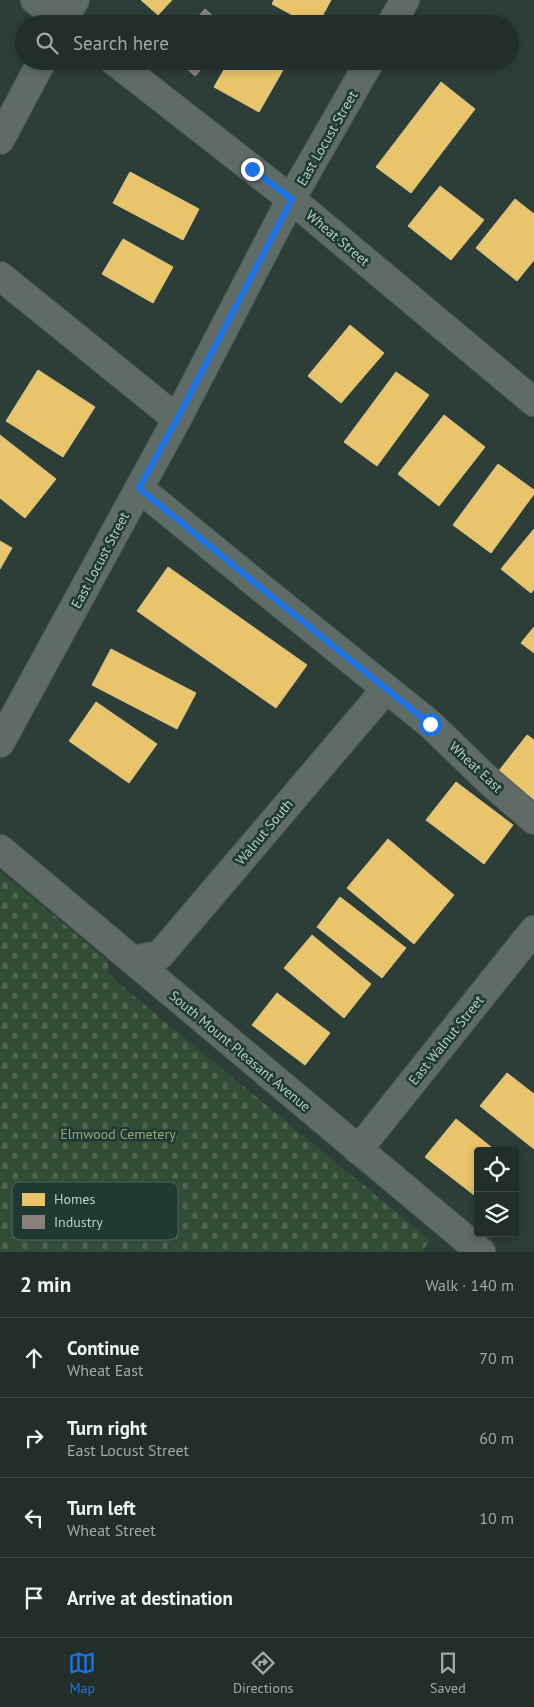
<!DOCTYPE html>
<meta charset="utf-8">
<style>
:root{--surface:#222e2a;--page:#2a3632;--text:#f1f3f6;--muted:#a2a8a8;--line:#3f4a47;--accent:#1a73e8}
body{margin:0;font-family:"PT Sans",sans-serif;background:var(--page);color:var(--text)}
.controls{position:absolute;right:15px;bottom:15px;display:grid;overflow:hidden;border-radius:5px;box-shadow:0 2px 8px #0003}
.controls button{width:45px;height:45px;display:grid;place-items:center;padding:0;border:0;border-bottom:1px solid var(--line);background:var(--surface);color:var(--text);font:25px sans-serif}
.stop{position:absolute;width:15px;height:15px;margin:-11px;border:4px solid #1a73e8;border-radius:50%;background:#fff}
.stop.end{background:#1a73e8;border-color:#fff;box-shadow:0 1px 5px #0008}
.list{margin:0;padding:0;list-style:none}
h2{display:flex;justify-content:space-between;align-items:center;height:65px;margin:0;padding:0 20px;font-size:21px}
h2 small{font-size:16px;font-weight:400;color:var(--muted)}
.list li{display:grid;grid-template-columns:32px 1fr auto;gap:15px;align-items:center;box-sizing:border-box;height:80px;padding:0 20px;border-top:1px solid var(--line)}
.list b{display:block;font-size:19px;white-space:nowrap}
.list p{margin:0;font-size:16px;white-space:nowrap;color:var(--muted)}
.list em{font-size:16px;font-style:normal;color:var(--muted)}
.icon{flex:none;width:28px;height:28px;fill:none;stroke:currentColor;stroke-width:2;stroke-linecap:round;stroke-linejoin:round}
.map{position:relative;flex:none;width:534px;height:1252px;overflow:hidden}
.search{position:absolute;background:var(--surface);box-shadow:0 2px 8px #0003;left:15px;right:15px;top:15px;height:55px;display:flex;align-items:center;gap:12px;box-sizing:border-box;padding:0 18px;border-radius:28px;color:var(--muted);font-size:19px}
.sheet{height:385px;background:var(--surface)}
nav{display:flex;justify-content:space-around;align-items:center;box-sizing:border-box;height:70px;border-top:1px solid var(--line);background:var(--surface);font-size:14px;color:var(--muted)}
nav a{display:grid;justify-items:center;gap:2px}
nav .on{color:var(--accent)}
.map>svg:first-child{display:block}
.cemetery{fill:url(#cemetery-stones)}
.homes{fill:#e9c46a;stroke:#dac786}
.industry{fill:#8a817c;stroke:#989893}
.lines{fill:none;stroke-linecap:round;stroke-linejoin:round}
.minor-casing{stroke:#4d5a56;stroke-width:30}
.minor{stroke:#5e6b66;stroke-width:28}
.route{stroke:#1a73e8;stroke-width:6}
.labels{text-anchor:middle;stroke-width:5;stroke-linejoin:round;paint-order:stroke}
.street-label{font-size:14px;fill:#b8cec8;stroke:#1f3a32}
.park-label{font-size:14px;fill:#95a575;stroke:#1f3a32}
.key{fill:#1f3a32;stroke:#4d665f;stroke-width:1}
.key-label{font-size:14px;fill:#b8cec8}
</style>
<div class="map">
<svg width="534" height="1252" viewBox="0 0 534 1252">
<defs>
<pattern id="cemetery-stones" width="16" height="16" patternUnits="userSpaceOnUse" patternTransform="scale(1.25)"><rect width="16" height="16" fill="#314d35"/><path d="M2 7V4a2 2 0 0 1 4 0v3zM10 15v-3a2 2 0 0 1 4 0v3z" fill="#4d6551"/></pattern>
</defs>
<rect width="100%" height="100%" fill="#2d3e38"/>
<!-- cemetery -->
<path class="cemetery" d="M0,871L108,961V973L124,988L430,1240L423,1250L424,1252H0Z"/>
<!-- homes -->
<g class="homes">
<path d="M141,0H172L158,15Z"/>
<path d="M274,0H331L318,24H309L272,4Z"/>
<path d="M229,61H285L287,63L259,112L214,87Z"/>
<path d="M441,82L475,109L411,193L376,167Z"/>
<path d="M130,172L199,209L183,240L113,203Z"/>
<path d="M440,186L484,220L451,260L408,226Z"/>
<path d="M515,199L534,214V260L517,281L476,248Z"/>
<path d="M123,239L173,267L153,303L102,274Z"/>
<path d="M350,325L384,353L341,403L308,376Z"/>
<path d="M38,370L95,407L63,457L6,421Z"/>
<path d="M396,372L429,395L377,466L344,442Z"/>
<path d="M444,415L485,447L439,506L398,474Z"/>
<path d="M0,435L56,479L25,518L0,498Z"/>
<path d="M498,464L534,490V494L491,553L453,525Z"/>
<path d="M534,529V589L531,593L501,569Z"/>
<path d="M0,541L12,548L0,569Z"/>
<path d="M168,567L307,665L276,708L137,611Z"/>
<path d="M534,627V653L521,643Z"/>
<path d="M111,649L196,693L177,729L92,685Z"/>
<path d="M96,702L157,744L129,783L69,741Z"/>
<path d="M527,735L534,740V800L498,772Z"/>
<path d="M456,782L513,825L484,864L426,820Z"/>
<path d="M388,839L454,895L414,944L347,888Z"/>
<path d="M340,897L406,948L382,978L317,927Z"/>
<path d="M312,935L371,984L344,1018L284,968Z"/>
<path d="M277,993L330,1033L305,1065L252,1025Z"/>
<path d="M507,1073L534,1094V1149L480,1106Z"/>
<path d="M456,1119L496,1151H478V1198L425,1157Z"/>
</g>
<!-- industry -->
<g class="industry">
<path d="M205,9L222,24H192Z"/>
<path d="M179,61H208L195,76Z"/>
</g>
<g class="lines">
<!-- minor casing -->
<g class="minor-casing">
<g id="minor">
<path d="M35,0L66,24"/>
<path d="M61,24L75,0"/>
<path d="M391,24L405,0"/>
<path d="M114,61L291,199L534,402"/>
<path d="M0,140L42,61"/>
<path d="M0,276L177,419"/>
<path d="M139,488L254,582L430,724L490,782L534,820"/>
<path d="M0,743L177,419L291,199L370,61"/>
<path d="M0,849L481,1252"/>
<path d="M132,960L160,955L386,689"/>
<path d="M358,1150L534,930"/>
</g>
</g>
<!-- minor -->
<use href="#minor" class="minor"/>
</g>
<g class="lines">
<!-- route -->
<path class="route" d="M252,169L292,199L177,419L139,488L254,582L430,724"/>
</g>
<g class="labels">
<!-- street labels -->
<g class="street-label">
<text transform="translate(327 138) rotate(-60)" y="5">East Locust Street</text>
<text transform="translate(338 238) rotate(40)" y="5">Wheat Street</text>
<text transform="translate(100 560) rotate(-62)" y="5">East Locust Street</text>
<text transform="translate(476 767) rotate(43)" y="5">Wheat East</text>
<text transform="translate(264 832) rotate(-50)" y="5">Walnut South</text>
<text transform="translate(446 1040) rotate(-51)" y="5">East Walnut Street</text>
<text transform="translate(240 1051) rotate(40)" y="5">South Mount Pleasant Avenue</text>
</g>
<!-- park labels -->
<g class="park-label">
<text x="118" y="1139">Elmwood Cemetery</text>
</g>
</g>
<!-- legend -->
<rect x="12" y="1182" width="166" height="58" rx="8" class="key"/>
<rect x="22" y="1193" width="23" height="13" fill="#e9c46a"/>
<rect x="22" y="1215" width="23" height="14" fill="#8a817c"/>
<g class="key-label">
<text x="54" y="1204">Homes</text>
<text x="54" y="1227">Industry</text>
</g>
</svg>
<div class="controls">
<button><svg class="icon" aria-label="locate" viewBox="0 0 24 24"><circle cx="12" cy="12" r="6"/><path d="M12 2v4M12 18v4M2 12h4M18 12h4"/></svg></button>
<button><svg class="icon" aria-label="layers" viewBox="0 0 24 24"><path d="M12 4l9 5-9 5-9-5zM3 14l9 5 9-5"/></svg></button>
</div>
<div class="stop" style="left:430px;top:724px"></div>
<div class="stop end" style="left:252px;top:169px"></div>
<div class="search"><svg class="icon" aria-label="search" viewBox="0 0 24 24"><circle cx="10" cy="10" r="6"/><path d="M15 15l6 6"/></svg>Search here</div>
</div>
<section class="sheet">
<h2>2 min<small>Walk · 140 m</small></h2>
<ul class="list">
<li><svg class="icon" aria-label="ahead" viewBox="0 0 24 24"><path d="M12 20V5M6 11l6-6 6 6"/></svg><div><b>Continue</b><p>Wheat East</p></div><em>70 m</em></li>
<li><svg class="icon" aria-label="right" viewBox="0 0 24 24"><path d="M7 20v-9h11M14 6l5 5-5 5"/></svg><div><b>Turn right</b><p>East Locust Street</p></div><em>60 m</em></li>
<li><svg class="icon" aria-label="left" viewBox="0 0 24 24"><path d="M17 20v-9H6M10 6l-5 5 5 5"/></svg><div><b>Turn left</b><p>Wheat Street</p></div><em>10 m</em></li>
<li><svg class="icon" aria-label="arrive" viewBox="0 0 24 24"><path d="M6 21V4h12l-3 4 3 4H6"/></svg><div><b>Arrive at destination</b></div></li>
</ul>
</section>
<nav>
<a class="on"><svg class="icon" aria-label="map" viewBox="0 0 24 24"><path d="M3 6l6-2 6 2 6-2v14l-6 2-6-2-6 2zM9 4v14M15 6v14"/></svg>Map</a>
<a><svg class="icon" aria-label="directions" viewBox="0 0 24 24"><path d="M12 3l9 9-9 9-9-9zM9 14v-3h6M13 9l2 2-2 2"/></svg>Directions</a>
<a><svg class="icon" aria-label="saved" viewBox="0 0 24 24"><path d="M7 4h10v16l-5-4-5 4z"/></svg>Saved</a>
</nav>
